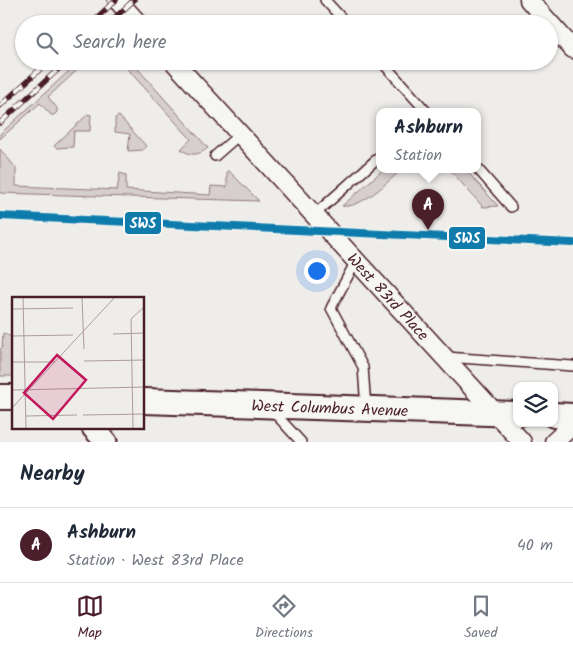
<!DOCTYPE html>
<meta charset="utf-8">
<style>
:root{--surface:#fff;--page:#f2f2f3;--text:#1f2937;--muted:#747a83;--line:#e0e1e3;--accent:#4a1f2b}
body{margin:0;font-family:Kalam,sans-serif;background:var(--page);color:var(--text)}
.controls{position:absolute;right:15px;bottom:15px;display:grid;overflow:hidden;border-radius:10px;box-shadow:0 1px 4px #0004}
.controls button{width:45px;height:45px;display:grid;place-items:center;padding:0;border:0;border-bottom:1px solid var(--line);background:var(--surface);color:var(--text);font:25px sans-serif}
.you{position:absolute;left:316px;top:270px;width:18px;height:18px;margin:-12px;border:4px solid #fff;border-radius:50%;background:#1a73e8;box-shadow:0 0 0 8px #1a73e833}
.badge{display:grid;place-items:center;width:32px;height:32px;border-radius:50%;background:var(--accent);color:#fff;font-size:16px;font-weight:700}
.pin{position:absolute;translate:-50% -41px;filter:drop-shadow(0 1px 2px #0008)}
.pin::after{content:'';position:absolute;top:26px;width:18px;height:15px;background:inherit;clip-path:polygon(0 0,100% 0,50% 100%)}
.popup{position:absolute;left:376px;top:108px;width:105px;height:65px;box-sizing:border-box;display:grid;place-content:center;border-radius:10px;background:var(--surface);filter:drop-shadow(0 1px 4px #0005);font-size:16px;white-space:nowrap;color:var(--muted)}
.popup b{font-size:19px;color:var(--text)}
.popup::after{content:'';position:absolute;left:50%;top:100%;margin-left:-10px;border:10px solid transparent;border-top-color:var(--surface)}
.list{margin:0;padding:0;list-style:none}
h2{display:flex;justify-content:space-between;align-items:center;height:65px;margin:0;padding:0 20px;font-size:21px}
h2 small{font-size:16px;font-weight:400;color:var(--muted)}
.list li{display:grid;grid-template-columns:32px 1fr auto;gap:15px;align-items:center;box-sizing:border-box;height:75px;padding:0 20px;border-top:1px solid var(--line)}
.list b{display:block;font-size:19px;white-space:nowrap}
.list p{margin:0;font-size:16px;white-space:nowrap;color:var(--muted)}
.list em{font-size:16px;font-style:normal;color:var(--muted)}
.icon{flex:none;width:28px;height:28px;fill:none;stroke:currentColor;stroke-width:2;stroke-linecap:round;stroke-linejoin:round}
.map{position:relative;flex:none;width:573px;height:442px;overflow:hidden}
.search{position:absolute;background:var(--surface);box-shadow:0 1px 4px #0004;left:15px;right:15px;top:15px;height:55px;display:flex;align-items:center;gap:12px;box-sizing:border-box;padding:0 18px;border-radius:28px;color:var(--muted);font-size:19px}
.sheet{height:140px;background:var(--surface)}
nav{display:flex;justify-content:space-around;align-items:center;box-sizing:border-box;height:70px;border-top:1px solid var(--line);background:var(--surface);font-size:14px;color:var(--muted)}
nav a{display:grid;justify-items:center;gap:2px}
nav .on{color:var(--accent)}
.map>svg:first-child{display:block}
.green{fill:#d7cfce;stroke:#90777c}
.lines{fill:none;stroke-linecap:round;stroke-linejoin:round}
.service-casing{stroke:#4a1f2b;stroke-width:12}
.minor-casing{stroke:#4a1f2b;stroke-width:21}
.tertiary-casing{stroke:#4a1f2b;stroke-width:25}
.secondary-casing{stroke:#4a1f2b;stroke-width:28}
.service{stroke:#f6f6f2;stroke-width:9}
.minor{stroke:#f6f6f2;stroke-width:18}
.tertiary{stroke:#f6f6f2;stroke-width:21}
.secondary{stroke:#f6f6f2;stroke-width:24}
.rail-casing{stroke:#4a1f2b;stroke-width:5.5}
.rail{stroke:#f6f6f2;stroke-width:4;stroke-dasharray:11;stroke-linecap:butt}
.rail-1-casing{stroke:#f6f6f2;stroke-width:11}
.rail-1{stroke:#117bac;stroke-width:8}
.labels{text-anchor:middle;stroke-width:5;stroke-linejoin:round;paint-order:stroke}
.street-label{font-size:16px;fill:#4a1f2b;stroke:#f6f6f2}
.inset-road{fill:none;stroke:#ad9b9e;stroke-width:1}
.view{fill:#c2185b;fill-opacity:0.15;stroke:#c2185b;stroke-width:2.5}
.inset-edge{fill:none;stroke:#4a1f2b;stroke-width:2.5}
.line-badge{stroke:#f6f6f2;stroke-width:2}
.badge-label{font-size:14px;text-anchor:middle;font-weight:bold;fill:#fff}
</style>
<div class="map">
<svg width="573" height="442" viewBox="0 0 573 442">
<rect width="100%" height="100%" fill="#efedea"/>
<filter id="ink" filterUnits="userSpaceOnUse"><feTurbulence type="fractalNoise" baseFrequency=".02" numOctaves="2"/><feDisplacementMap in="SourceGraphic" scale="10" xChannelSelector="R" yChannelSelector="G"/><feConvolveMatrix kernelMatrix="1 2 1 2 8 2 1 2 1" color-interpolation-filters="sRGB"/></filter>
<g filter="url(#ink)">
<!-- green -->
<g class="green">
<path d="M80,61H87L48,97L57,108V112L54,115H51L40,103L0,139V134Z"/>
<path d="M120,61H131L208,148C199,155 191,157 181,149L191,139Z"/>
<path d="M88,114L91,115L90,131H74L73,147L56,148L54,146Z"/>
<path d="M119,116L146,146L143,150L128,151L130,134L115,132V118Z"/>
<path d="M0,149L16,168V186L117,190L120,173L126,175V190L210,195L211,186L227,187V171H229L259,201L0,193Z"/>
<path d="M384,169H402C389,181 361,209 342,206Z"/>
<path d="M435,169H465L498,206L483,207L450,170Z"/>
<path d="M3,333L14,338V376H0V349L2,348Z"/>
</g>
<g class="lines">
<!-- service casing -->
<g class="service-casing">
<g id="service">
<path d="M325,0L347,24"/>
<path d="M381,61L426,111"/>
<path d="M215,156L240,134"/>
<path d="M477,168L511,207"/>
<path d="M314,215L379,157"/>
<path d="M356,261L331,308L363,367L366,408"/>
<path d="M446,357L573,366"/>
<path d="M271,409L301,442"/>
</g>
</g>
<!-- minor casing -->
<g class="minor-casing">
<g id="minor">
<path d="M117,0L139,24"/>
<path d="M529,0L573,49"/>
<path id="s1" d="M173,61L522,442"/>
<path d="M554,442L573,425"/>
</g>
</g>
<!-- tertiary casing -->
<g class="tertiary-casing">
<path id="tertiary" d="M93,428L106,442"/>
</g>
<!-- secondary casing -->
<g class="secondary-casing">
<g id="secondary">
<path d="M0,397H14"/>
<path id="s2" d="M144,401L517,414"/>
<path d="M554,415L573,416"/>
</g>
</g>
<!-- service -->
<use href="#service" class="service"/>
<!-- minor -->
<use href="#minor" class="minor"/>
<!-- tertiary -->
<use href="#tertiary" class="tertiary"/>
<!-- secondary -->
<use href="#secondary" class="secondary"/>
<!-- rail casing -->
<g class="rail-casing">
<g id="rail">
<path d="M90,24L116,0"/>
<path d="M108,24L134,0"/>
<path d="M0,106L49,61"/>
<path d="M0,123L67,61"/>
</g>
</g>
<!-- rail -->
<use href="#rail" class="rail"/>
<!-- rail-1 casing -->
<g class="rail-1-casing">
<path id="rail-1" d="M0,216L573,243"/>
</g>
<!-- rail-1 -->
<use href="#rail-1" class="rail-1"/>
</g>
</g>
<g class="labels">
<!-- street labels -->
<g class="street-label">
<text dy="6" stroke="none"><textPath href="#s1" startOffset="319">West 83rd Place</textPath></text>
<text dy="6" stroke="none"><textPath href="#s2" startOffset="186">West Columbus Avenue</textPath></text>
</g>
</g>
<!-- overview -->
<g transform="translate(12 297)">
<rect width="132" height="132" fill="#efedea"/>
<path class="inset-road" d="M11,0L14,132M70,0L72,52M0,12L61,11M101,37L133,36M0,39L61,38M72,64L133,63M0,65H43M0,93L133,90M0,111L103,0M71,118L133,117M14,119L65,118M121,132L119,22L133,9"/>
<path class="view" d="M45,58L74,83L41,122L12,96Z"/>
<rect width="132" height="132" class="inset-edge"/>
</g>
<g class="line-badge">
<rect x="124" y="211" width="38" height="24" rx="5" fill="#117bac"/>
<rect x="448" y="226" width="38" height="24" rx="5" fill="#117bac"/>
</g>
<g class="badge-label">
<text x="143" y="228">SWS</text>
<text x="467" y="243">SWS</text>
</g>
</svg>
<div class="controls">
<button><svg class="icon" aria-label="layers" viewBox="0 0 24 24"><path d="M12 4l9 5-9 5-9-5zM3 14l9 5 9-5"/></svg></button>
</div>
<div class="you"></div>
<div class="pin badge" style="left:428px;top:230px">A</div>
<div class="popup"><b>Ashburn</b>Station</div>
<div class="search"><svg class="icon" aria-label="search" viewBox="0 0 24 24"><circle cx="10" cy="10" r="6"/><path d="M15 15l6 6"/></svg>Search here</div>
</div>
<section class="sheet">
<h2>Nearby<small></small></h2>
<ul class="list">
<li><span class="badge">A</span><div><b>Ashburn</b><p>Station · West 83rd Place</p></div><em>40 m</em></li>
</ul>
</section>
<nav>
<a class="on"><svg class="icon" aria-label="map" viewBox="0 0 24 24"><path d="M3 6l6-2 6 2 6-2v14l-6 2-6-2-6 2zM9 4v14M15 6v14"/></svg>Map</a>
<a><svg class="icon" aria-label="directions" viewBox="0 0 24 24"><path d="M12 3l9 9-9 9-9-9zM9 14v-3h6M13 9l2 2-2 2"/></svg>Directions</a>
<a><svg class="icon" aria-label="saved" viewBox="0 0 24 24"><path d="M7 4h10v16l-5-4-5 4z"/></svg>Saved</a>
</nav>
